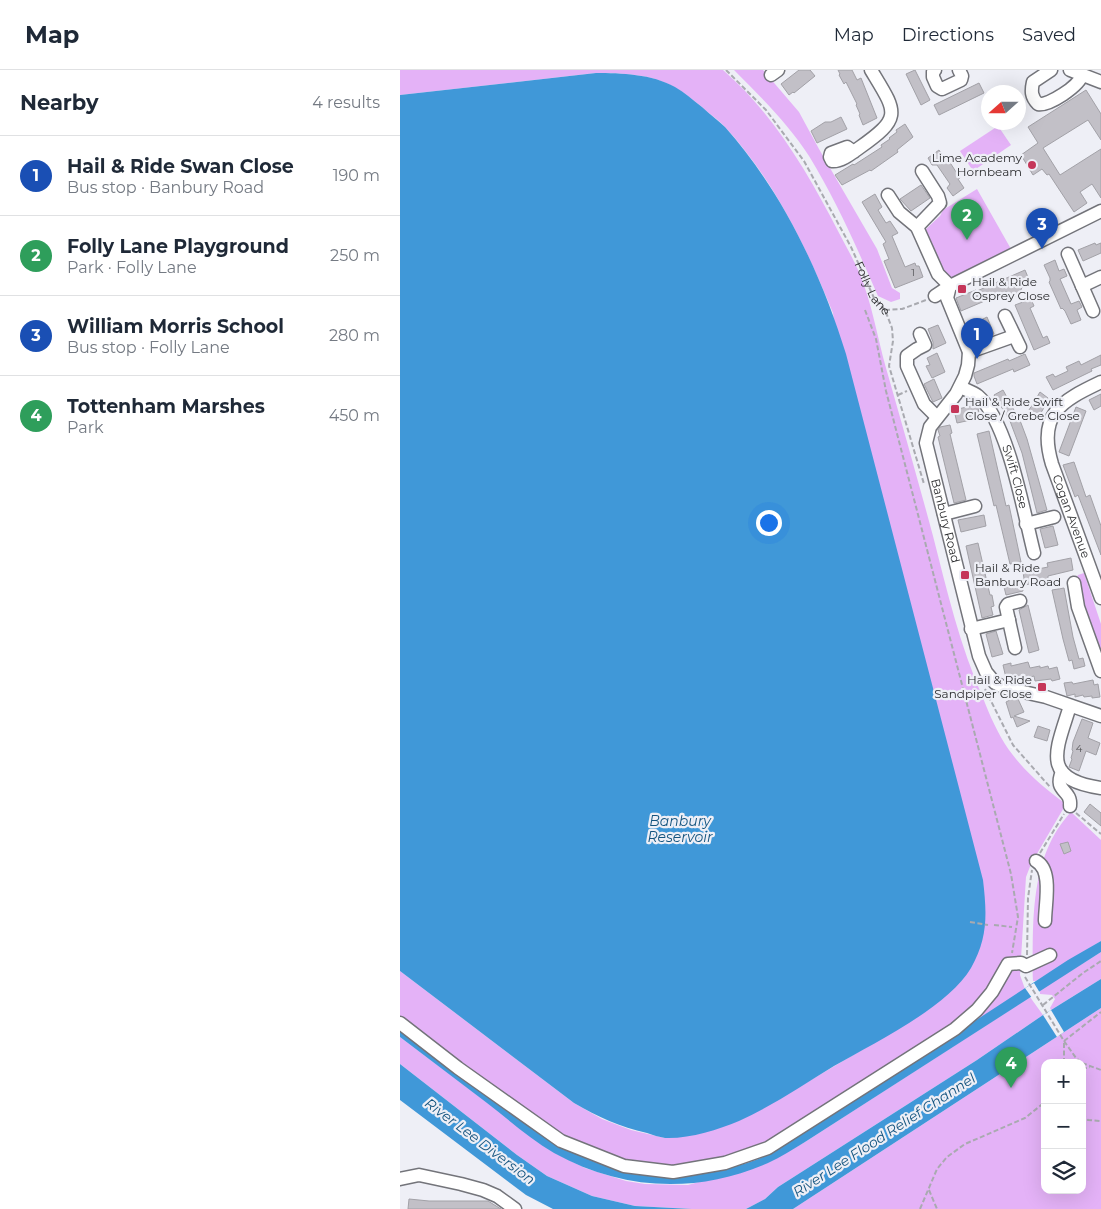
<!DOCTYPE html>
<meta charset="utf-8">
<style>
:root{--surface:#fff;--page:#f6f6f7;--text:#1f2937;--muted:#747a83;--line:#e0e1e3;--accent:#c53659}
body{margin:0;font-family:Montserrat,sans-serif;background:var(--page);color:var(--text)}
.controls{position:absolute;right:15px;bottom:15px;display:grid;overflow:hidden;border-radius:10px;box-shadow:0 5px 20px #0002}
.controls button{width:45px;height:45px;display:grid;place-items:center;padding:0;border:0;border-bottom:1px solid var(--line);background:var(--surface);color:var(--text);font:25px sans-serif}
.compass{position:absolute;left:581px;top:15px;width:45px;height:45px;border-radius:50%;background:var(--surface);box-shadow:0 5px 20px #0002;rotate:249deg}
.you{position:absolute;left:368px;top:452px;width:18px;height:18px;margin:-12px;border:4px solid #fff;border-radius:50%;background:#1a73e8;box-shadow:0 0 0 8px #1a73e833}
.badge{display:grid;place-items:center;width:32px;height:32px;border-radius:50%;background:var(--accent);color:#fff;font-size:16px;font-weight:700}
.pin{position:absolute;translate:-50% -41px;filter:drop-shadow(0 1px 2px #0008)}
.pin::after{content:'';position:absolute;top:26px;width:18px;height:15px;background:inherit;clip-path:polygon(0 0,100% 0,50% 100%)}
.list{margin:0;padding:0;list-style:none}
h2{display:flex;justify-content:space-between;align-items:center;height:65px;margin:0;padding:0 20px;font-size:21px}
h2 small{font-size:16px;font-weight:400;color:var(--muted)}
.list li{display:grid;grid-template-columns:32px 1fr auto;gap:15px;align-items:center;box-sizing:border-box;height:80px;padding:0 20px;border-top:1px solid var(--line)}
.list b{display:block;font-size:19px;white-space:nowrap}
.list p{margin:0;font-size:16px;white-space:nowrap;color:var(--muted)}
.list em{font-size:16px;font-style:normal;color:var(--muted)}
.icon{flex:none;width:28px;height:28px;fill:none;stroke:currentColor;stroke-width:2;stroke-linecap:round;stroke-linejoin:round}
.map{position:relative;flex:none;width:701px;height:1139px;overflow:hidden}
header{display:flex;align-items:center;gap:30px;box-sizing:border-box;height:70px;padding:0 25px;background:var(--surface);border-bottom:1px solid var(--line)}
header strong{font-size:24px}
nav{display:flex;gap:28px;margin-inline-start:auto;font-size:18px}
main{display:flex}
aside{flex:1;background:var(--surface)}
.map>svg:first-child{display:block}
.green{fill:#e4b2f7;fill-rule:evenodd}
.water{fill:#4098d8}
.pier{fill:#eeeff6}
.building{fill:#c2c0c7;stroke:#a2a1a7}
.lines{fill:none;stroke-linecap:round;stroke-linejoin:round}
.minor-casing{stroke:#73747a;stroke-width:15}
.path{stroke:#a9aab0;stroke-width:2;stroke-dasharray:5 2.5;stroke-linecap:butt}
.minor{stroke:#fff;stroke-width:12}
.poi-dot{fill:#c53659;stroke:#eeeff6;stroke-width:2}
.labels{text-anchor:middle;stroke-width:4.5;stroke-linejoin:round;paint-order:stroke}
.number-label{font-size:10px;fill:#525255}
.poi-label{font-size:12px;fill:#2c2d2f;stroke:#eeeff6;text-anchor:start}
.street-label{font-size:12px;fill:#2c2d2f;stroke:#eeeff6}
.water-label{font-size:14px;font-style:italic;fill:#14547f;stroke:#eeeff6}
</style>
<header>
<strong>Map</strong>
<nav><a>Map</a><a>Directions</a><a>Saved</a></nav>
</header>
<main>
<aside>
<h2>Nearby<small>4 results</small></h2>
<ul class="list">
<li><span class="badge" style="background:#1a4fb4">1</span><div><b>Hail &amp; Ride Swan Close</b><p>Bus stop · Banbury Road</p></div><em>190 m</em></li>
<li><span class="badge" style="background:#2e9e5b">2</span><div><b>Folly Lane Playground</b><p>Park · Folly Lane</p></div><em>250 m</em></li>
<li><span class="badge" style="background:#1a4fb4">3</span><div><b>William Morris School</b><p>Bus stop · Folly Lane</p></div><em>280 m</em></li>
<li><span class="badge" style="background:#2e9e5b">4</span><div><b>Tottenham Marshes</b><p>Park</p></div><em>450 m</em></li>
</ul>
</aside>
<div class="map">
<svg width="701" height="1139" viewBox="0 0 701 1139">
<rect width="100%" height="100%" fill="#eeeff6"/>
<!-- green -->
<g class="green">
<path d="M0,0H323C373,43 408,103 438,161C445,175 453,188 459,202C472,233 477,266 486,298C502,354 518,410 533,466C547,521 560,576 583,628C590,646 598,664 609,680C625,702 644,718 666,734L631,794L626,807L620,905L625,919L399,1066C387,1073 377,1080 365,1086C350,1093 333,1097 317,1101C257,1114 212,1103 158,1075L0,956V901L174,1033L202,1049L231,1060L265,1068L291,1065L338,1051L365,1037L516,948L433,243C406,177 374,110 325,57C318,49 309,44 302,37C293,30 284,22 274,17C252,4 221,3 196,3L0,25Z"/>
<path d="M334,0H363L399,42L419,79L477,179L492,218L500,223V229L491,232L478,226C457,178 436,130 409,86C389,55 360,26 334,0Z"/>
<path d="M598,56L611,75L573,101L560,81Z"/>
<path d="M577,119L611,179L549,211L537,190L525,160L540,146L543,140Z"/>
<path d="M684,503L701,554V601L674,513L678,505Z"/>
<path d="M671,742L701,770V871L636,911H633C633,853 629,787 671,742Z"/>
<path d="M701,882V909L651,940L650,938L655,929L652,925L640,924V920Z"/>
<path d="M630,927L643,945L577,990L378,1117L365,1129L346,1139H292L235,1136L192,1126L147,1106L117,1085L0,994V967L153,1082L185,1098L226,1111L245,1114L288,1115L369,1092L405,1072Z"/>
<path d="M701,938V1139H393ZM645,993H682V1120H645Z"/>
</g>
<!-- water -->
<g class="water">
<path d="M196,3C221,3 252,4 275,17C284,22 293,30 302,37C309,44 318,50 325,57C382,121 421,203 446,284L583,810C587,844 588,868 571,898C547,938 474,973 434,996C403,1015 372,1036 339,1051C317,1060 289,1069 265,1068C259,1067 253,1065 247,1063C220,1057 198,1047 174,1033L0,901V25Z"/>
<path d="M701,871V882L405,1072C393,1079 381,1087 368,1093C297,1124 223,1121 154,1083C130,1069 109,1050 87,1033C58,1011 29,989 0,967V956L158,1075C212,1103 257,1114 317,1101C333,1097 350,1093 365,1086C377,1080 387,1073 399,1066L668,890Z"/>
<path d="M701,909V938L393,1139H346L365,1129L378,1117L577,990L643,945Z"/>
<path d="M0,994L117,1085L147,1106L192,1126L235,1136L292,1139H153L126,1125L0,1030Z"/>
</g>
<!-- pier -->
<g class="pier">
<path d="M634,913L640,923L632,928L625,918Z"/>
<path d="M651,940L664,962L657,967L643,945Z"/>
</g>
<!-- building -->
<g class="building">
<path d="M399,0H410L415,6L394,23L393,22L389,25L381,14Z"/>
<path d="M438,0H452L457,10L461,8L477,48L463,55L459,45L460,44L456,35L457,34L446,12L444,14L439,5L440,4Z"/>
<path d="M515,0L530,30L521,35L506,4Z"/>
<path d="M579,13L584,23L539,45L534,35Z"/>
<path d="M686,20L701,44V70L688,50L643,78L660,105L701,79V128L692,114L680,122L687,133L674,142L649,104L647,105L642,99L633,105L621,85L638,73L628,57Z"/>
<path d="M441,47L447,59L417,73L411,61L425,52H431Z"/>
<path d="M505,54L513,67L497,80L498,82L471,101L470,100L442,115L435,105L453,94L454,95L482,77L481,75L490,69L489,68L497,62L496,60Z"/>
<path d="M539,80L547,93L549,91L560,108L558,109L564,118L553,126L547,118L550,114L537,95H532L528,88Z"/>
<path d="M521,115L530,128L511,141L500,129Z"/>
<path d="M475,124L482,137L478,140L486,153L490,151L498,163L492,166L505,197L515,193L516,196H519L523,207L495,218L484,191L489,189L483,174L486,172L462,132Z"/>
<path d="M695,173L696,175L701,173V183L683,191L678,180Z"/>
<path d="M655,190L659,201L664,199L667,206L660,209L671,234L679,231L682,237L677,240L681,250L671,254L665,241L662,238L661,239L649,212L650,211V208L644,195Z"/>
<path d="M625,200L630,212L623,215L618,227L606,222L561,241L556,228L576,220L577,221Z"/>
<path d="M631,229L634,236L630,238L643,268L647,266L650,273L634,280L615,235Z"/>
<path d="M587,247L594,264L582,269L575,253Z"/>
<path d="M538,255L546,273L533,279V272L528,259Z"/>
<path d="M537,283L545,302L532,308L526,296L530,295L527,288Z"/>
<path d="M625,284L630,295L614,302L613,299L577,314L574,306V303L608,289L609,291Z"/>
<path d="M701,285V295L691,299L692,301L653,320L646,307L653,304L655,307L668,301L666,297L679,291L681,295Z"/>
<path d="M534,309L542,328L533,332L524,314Z"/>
<path d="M603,320L621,353L627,369L647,440L637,443L622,383L610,351L594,325Z"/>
<path d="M640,322L648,328V331L639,346L629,340Z"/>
<path d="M701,324V336L694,340L689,330Z"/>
<path d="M575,335L578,338L580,348L557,353L554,340Z"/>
<path d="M676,337L686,341L669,386L659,382Z"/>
<path d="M550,355L552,363L550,364L566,430L554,433L538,367L540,366L538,360L540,357Z"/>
<path d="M589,361L606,436L609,435L621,492L610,494L596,435L594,436L577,364Z"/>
<path d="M674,392L686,427L690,425L701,456V485L678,425L675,427L663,395Z"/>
<path d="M584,445L586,456L561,462L558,450Z"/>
<path d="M653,456L658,475L645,478L640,459Z"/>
<path d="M578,473L590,525H592L594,536L591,537L593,545L582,548L566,476Z"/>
<path d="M671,488L673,500L648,506V510L625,515L623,502L648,497L647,493Z"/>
<path d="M620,509L623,521L606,525L603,513Z"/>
<path d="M664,518L673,567L679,589L683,588L685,596L674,599L672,590L669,591L663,569L652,520Z"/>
<path d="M628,535L639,580L629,583L619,540Z"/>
<path d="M596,561L603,584L592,587L586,564Z"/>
<path d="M628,592L630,598L640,596V598L648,596L649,599L657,597L660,609L652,611L651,609L635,611L634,606L623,609L622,607L614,608V606L606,608L603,595L611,593V596Z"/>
<path d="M693,610L694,615L698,614L700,627L692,628V626L684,627L683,625L675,627V624L667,626L664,613L672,612L673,614Z"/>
<path d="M614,628L618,629L624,642L614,646L630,651L617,657L613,647L611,648L606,632Z"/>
<path d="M682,649L693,653L688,668L700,673L696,685L686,681L679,701L669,697L672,689L671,688L673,681L672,680L673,672Z"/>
<path d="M638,656L650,660L647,671L634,667Z"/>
<path d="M690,734L701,743V756L684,742Z"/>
<path d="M668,772L671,781L664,784L660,774Z"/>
<path d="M9,1129L29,1131H88L101,1139H8Z"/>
</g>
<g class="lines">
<!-- minor casing -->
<g class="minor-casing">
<g id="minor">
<path d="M535,0L533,2V7L537,16L542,19L561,10L562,6L559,0"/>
<path d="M651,0L633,12C631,21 631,27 638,34C649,36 679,16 682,5"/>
<path d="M670,0L701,12"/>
<path d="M371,5L378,0"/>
<path d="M454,82L447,77L431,83L430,87L432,91C441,92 452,83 459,78C503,47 497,43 471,0"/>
<path d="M488,125L499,142L517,157L538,204L550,216"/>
<path d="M517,157L540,133L538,126L522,101"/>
<path d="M668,184L693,241"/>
<path id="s2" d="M550,216L547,228L569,282L568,295L565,306L556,324L530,357L526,373L579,586L586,602L595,613L605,618L646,627L701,646"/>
<path d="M682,216L701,207"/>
<path d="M535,226L550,216L701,141"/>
<path d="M605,246L620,277"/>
<path d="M520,264L525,275L517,279L507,286V296L524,334L537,347"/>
<path d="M569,282L614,266"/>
<path id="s3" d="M701,312C661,331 637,344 652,394L701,528"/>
<path id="s4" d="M560,317C566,320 573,322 578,326C608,351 624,444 634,483"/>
<path d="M544,444L575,436"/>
<path d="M626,454L654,447"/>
<path d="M674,513L678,537L701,601"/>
<path d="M571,559L609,550"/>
<path d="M615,578L606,537L608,534L620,531"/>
<path d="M670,636C656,681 640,709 701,718"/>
<path d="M662,702C653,722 672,719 670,736"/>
<path d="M636,791C653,800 645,834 645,851"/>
<path d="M0,953L58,998L161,1071L224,1096L273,1102L325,1093L368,1078L555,959L577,940L592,922L608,894L621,893L626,896L650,885"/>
<path d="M0,1109L19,1105L61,1114L83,1120L97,1126L115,1139"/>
</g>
</g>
<!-- path -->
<g class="path">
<path id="s1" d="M326,0L366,40L404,91L451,177L474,228L485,240L492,258L493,271L489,296L524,414"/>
<path d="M465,240L476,269L486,321L611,804L618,847L612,883"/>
<path d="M485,240L502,239L526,230"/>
<path d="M498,325L507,321"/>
<path d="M585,619L613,675L650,717"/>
<path d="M676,743L701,764"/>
<path d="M640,783L664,744"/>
<path d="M570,852L588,855"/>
<path d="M594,855L612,857"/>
<path d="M627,885L628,828L632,800"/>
<path d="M625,907L664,971L676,988L682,993"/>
<path d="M643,935L683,903L701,891"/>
<path d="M664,971L701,942"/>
<path d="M664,993V973"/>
<path d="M682,993L701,1000"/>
<path d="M682,999L690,997"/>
<path d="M682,1044L688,1050L701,1051"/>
<path d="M529,1120L537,1139"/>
<path d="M520,1139L537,1099L547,1087L565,1074L625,1048L645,1032"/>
</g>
<!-- minor -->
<use href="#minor" class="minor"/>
</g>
<!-- markers -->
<g class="poi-dot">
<circle cx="632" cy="95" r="5"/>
<rect x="557" y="214" width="10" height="10" rx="2.5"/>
<rect x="550" y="334" width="10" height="10" rx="2.5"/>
<rect x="560" y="500" width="10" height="10" rx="2.5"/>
<rect x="637" y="612" width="10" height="10" rx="2.5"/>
</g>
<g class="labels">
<!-- number labels -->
<g class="number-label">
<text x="513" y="206">1</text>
<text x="679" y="682">4</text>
</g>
<!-- poi labels -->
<g class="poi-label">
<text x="622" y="92" text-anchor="end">Lime Academy<tspan x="622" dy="14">Hornbeam</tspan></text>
<text x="572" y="216">Hail &amp; Ride<tspan x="572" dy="14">Osprey Close</tspan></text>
<text x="565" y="336">Hail &amp; Ride Swift<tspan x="565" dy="14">Close / Grebe Close</tspan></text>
<text x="575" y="502">Hail &amp; Ride<tspan x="575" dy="14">Banbury Road</tspan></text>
<text x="632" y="614" text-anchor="end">Hail &amp; Ride<tspan x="632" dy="14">Sandpiper Close</tspan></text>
</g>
<!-- street labels -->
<g class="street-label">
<text dy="4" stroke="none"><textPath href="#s1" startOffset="265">Folly Lane</textPath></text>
<text dy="4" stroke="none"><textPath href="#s4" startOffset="110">Swift Close</textPath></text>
<text dy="4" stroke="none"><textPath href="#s3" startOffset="165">Cogan Avenue</textPath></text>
<text dy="4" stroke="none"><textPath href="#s2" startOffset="254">Banbury Road</textPath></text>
</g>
<!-- water labels -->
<g class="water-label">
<text x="280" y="756">Banbury<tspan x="280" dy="16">Reservoir</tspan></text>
<text transform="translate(484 1065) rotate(-33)" y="5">River Lee Flood Relief Channel</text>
<text transform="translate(80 1071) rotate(37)" y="5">River Lee Diversion</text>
</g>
</g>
</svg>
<div class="controls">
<button>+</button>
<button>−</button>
<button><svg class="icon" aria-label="layers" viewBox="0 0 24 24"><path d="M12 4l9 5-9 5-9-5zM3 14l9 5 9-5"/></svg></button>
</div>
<svg class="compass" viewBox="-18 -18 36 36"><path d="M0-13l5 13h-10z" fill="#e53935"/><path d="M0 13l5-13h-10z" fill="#747a83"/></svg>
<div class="you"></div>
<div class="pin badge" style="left:577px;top:289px;background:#1a4fb4">1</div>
<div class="pin badge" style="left:567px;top:170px;background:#2e9e5b">2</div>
<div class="pin badge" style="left:642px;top:179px;background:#1a4fb4">3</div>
<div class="pin badge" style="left:611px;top:1018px;background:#2e9e5b">4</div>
</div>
</main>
